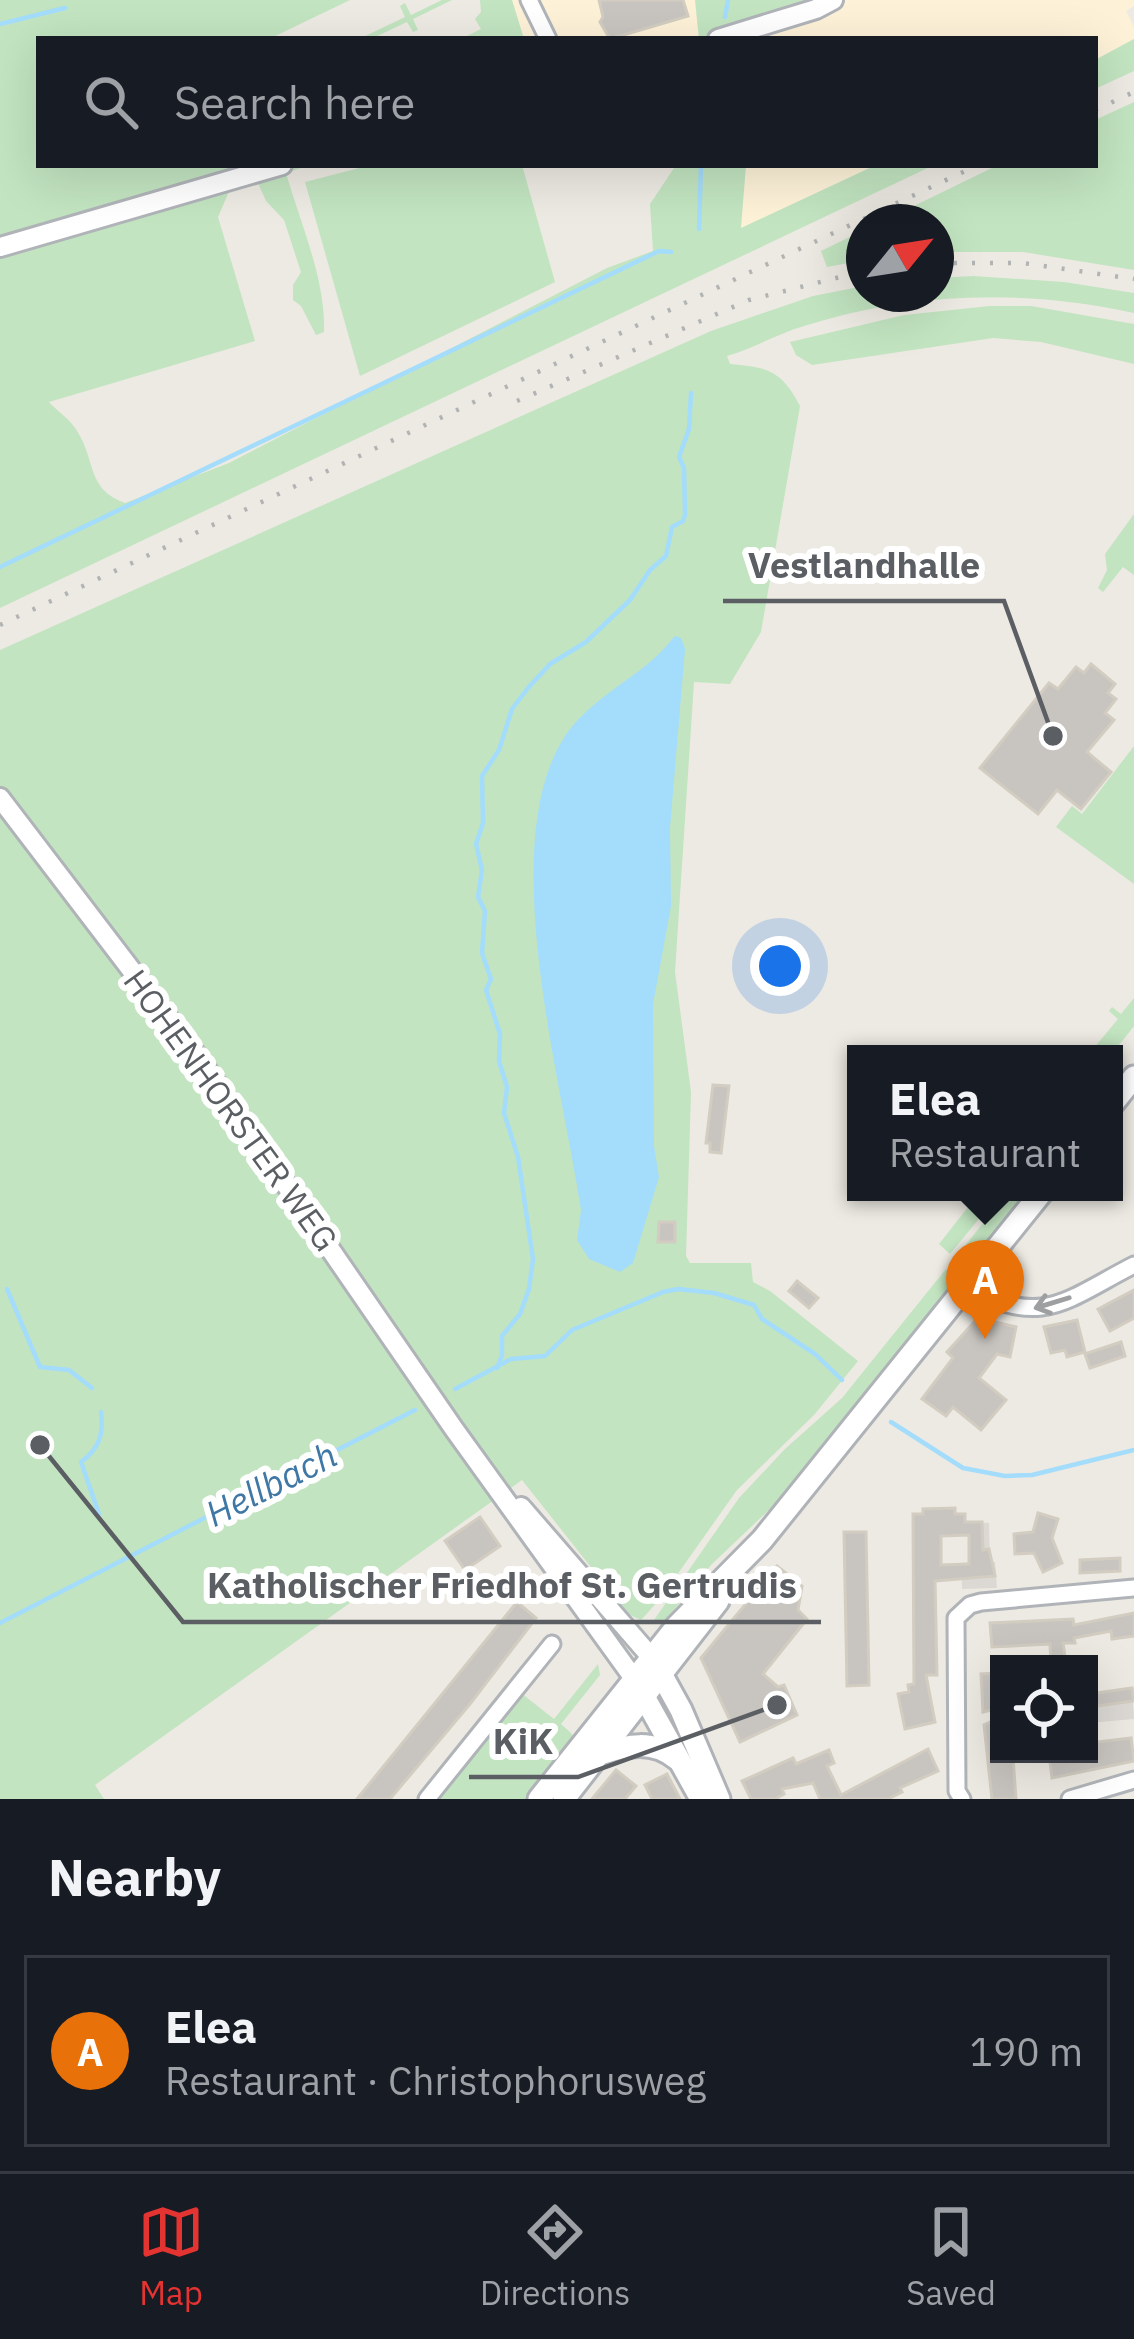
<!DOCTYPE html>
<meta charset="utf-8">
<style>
:root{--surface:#171b24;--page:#242831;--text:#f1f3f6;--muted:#9ea1a6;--line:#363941;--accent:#e43432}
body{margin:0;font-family:"IBM Plex Sans",sans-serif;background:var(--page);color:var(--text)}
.controls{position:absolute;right:36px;bottom:36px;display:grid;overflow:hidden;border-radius:0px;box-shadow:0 12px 48px #0002}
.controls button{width:108px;height:108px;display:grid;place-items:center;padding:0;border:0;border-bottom:3px solid var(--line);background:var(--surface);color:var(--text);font:60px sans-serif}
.compass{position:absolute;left:846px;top:204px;width:108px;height:108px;border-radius:50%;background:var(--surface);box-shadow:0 12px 48px #0002;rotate:60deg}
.you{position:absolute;left:780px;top:966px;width:42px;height:42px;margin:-30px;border:9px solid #fff;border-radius:50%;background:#1a73e8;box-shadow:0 0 0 18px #1a73e833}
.badge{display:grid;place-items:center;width:78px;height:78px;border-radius:50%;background:var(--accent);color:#fff;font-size:39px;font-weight:700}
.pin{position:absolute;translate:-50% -99px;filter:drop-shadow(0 3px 6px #0008)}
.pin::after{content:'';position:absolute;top:63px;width:42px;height:36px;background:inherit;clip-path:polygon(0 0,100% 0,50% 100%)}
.popup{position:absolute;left:847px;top:1045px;width:276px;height:156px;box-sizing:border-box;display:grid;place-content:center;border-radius:0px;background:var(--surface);filter:drop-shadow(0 3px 9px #0005);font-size:39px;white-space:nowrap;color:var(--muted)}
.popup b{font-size:45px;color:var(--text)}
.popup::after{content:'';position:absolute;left:50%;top:100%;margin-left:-24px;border:24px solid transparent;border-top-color:var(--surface)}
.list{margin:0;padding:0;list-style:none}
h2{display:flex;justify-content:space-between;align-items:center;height:156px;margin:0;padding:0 48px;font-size:51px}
h2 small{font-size:39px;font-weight:400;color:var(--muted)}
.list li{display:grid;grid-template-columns:78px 1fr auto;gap:36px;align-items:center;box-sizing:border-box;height:192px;margin:0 24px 24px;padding:0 24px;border:3px solid var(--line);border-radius:0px}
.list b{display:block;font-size:45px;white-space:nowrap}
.list p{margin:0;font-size:39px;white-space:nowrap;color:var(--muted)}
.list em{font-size:39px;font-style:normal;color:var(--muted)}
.icon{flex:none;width:66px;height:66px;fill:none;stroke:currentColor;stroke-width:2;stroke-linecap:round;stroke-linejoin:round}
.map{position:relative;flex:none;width:1134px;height:1799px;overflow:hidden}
.search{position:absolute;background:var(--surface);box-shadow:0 12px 48px #0002;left:36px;right:36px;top:36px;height:132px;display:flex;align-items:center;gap:30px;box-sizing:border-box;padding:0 42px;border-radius:0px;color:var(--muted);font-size:45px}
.sheet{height:372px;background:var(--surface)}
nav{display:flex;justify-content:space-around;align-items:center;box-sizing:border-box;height:168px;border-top:3px solid var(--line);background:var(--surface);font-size:33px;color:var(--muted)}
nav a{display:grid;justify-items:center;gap:6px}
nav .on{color:var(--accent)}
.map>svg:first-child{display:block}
.commercial{fill:#fdf2d8}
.industrial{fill:#dcd9d5}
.green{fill:#c2e4c0}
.water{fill:#a4dcfc}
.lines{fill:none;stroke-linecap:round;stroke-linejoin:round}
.stream{stroke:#a4dcfc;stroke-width:4.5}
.building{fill:#c8c5c0;stroke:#d2ccc1;stroke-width:3;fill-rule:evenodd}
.minor-casing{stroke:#b0b4b8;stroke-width:21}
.tertiary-casing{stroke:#b0b4b8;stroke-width:24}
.secondary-casing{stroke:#afb3b8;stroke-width:27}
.minor{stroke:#fff;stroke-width:15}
.tertiary{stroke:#fff;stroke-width:18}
.secondary{stroke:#fff;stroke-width:21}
.rail{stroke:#b2b3b3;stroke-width:4.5;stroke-dasharray:3 15;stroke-linecap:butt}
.oneway{stroke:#9d9fa1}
.labels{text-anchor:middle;stroke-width:12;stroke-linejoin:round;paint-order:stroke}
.street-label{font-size:33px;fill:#5b5f63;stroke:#fff}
.water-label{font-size:36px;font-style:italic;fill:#3f77a5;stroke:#fff}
.leader{fill:none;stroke:#5b5f63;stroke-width:4.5}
.callout-dot{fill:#5b5f63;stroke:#fff;stroke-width:4.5}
.callout-label{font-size:36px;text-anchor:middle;font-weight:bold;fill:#5b5f63;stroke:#fff;stroke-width:12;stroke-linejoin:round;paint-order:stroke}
</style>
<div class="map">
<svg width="1134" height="1799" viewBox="0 0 1134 1799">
<rect width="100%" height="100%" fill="#edeae3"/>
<!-- commercial -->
<g class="commercial">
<path d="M512,0H695L699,39H524Z"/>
<path d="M813,0H1134V6L1126,11L1134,27V39L1095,60V39H738L767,20Z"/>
<path d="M746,165H876L740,229Z"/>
</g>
<!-- industrial -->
<g class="industrial">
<path d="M968,1522L989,1523L990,1562H995L997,1588L962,1589L961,1563L969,1562Z"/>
<path d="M1132,1688L1134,1719L1089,1723V1694Z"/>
</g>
<!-- green -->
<g class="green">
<path d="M0,0H350L269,39H39V165H310L286,173C300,222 326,280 324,332L316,335L301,306L293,300V285L301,272L284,220L266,201L257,181L231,187L218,217L255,341L49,402C57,411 71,420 77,431C96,460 86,489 125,503L229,463L607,268L653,251L650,204L676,165H746L741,228L876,165H934L0,608Z"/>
<path d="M442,0H452L413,19L418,30L413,32L407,22L371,39H359L405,17L400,6L405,3L411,15Z"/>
<path d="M480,0H512L524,39H461L481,29L475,19L481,12Z"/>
<path d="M695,0H813L767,20L738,39H699Z"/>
<path d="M1134,39V71L1095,89V60Z"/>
<path d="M1134,102V270L1023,252H936V222H881L998,165H1095V120Z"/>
<path d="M371,165H522L555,282L360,376L305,182Z"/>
<path d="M864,230V260L827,267L821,251Z"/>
<path d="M973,276L1064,282L1134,293V313C1025,289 912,292 804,326C777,334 754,348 727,356L730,364C768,367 782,371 800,406L761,632L730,684L694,682L675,972L691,1092L686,1256L690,1263H751L753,1282L770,1291L858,1361L814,1415L737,1490L660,1599L641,1620L628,1614L522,1480L95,1785L104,1799H0V650L711,331L813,296L864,286V294H936V278Z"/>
<path d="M990,306H1031L1134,324V364L1041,342L993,338L812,365L796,355L790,342L904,315Z"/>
<path d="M1134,514V575L1123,567L1103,592L1098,588L1107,570L1105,554Z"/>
<path d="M1134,746V884L1056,827L1072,806L1082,814Z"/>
<path d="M1134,998V1026L1112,1054H1089L1118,1019L1109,1011L1112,1007L1121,1014Z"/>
<path d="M980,1192H1001L950,1254L939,1244Z"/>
<path d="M1008,1192H1030L979,1254L956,1257Z"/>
<path d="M946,1269L951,1281L947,1295L793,1487L712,1564L661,1625L654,1620L739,1498L785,1449L842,1398Z"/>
<path d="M598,1664L600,1675L561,1724L573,1735L553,1771L531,1799H436L521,1693L554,1719Z"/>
</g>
<!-- water -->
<path class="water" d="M675,636L681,638L685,649L670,828L671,906L653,1004L654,1146L659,1177L633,1263L620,1272L589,1259L577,1240L581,1210C563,1087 496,851 562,741C583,706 620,687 650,662C660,654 667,645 675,636Z"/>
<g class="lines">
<!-- stream -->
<g class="stream">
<path d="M725,17L728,0"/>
<path d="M0,24L65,8"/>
<path d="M699,229L701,165"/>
<path d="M0,567L659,251L671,252"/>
<path d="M7,1289L40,1367L69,1370L92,1388"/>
<path d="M497,1368L502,1355V1336L520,1314L529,1289L533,1259L518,1157L504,1113L507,1087L499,1061L500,1034L486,990L491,979L482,953L485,911L478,897L482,870L476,844L483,823L482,776L499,750L512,709L528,688L550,664L586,642L630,600L650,570L666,556L672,527L683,521L685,515L684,468L679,457L689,429L691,393"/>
<path d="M455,1389L511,1359L545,1356L572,1330L663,1292L678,1289L714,1293L754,1305L762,1319L815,1354L842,1380"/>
<path d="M891,1422L963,1468L1005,1476L1032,1475L1134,1450"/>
<path d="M99,1514L81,1462C99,1449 104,1434 101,1412"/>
<path d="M0,1623L415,1410"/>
</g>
</g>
<!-- building -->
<g class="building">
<path d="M599,0H683L688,16L610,39L600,22L603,17Z"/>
<path d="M1091,664L1115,684L1108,693L1116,699L1105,713L1114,720L1087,752L1111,772L1081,809L1057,790L1038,814L980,768L1049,683L1058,689L1076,667L1084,673Z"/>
<path d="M713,1085L729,1086L721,1153L710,1152V1143H706Z"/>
<path d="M659,1222H675V1242H658Z"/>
<path d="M797,1281L818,1298L809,1308L789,1291Z"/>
<path d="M1134,1290V1318L1110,1331L1098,1309Z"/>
<path d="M978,1318L1016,1327L1010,1357L997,1354L979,1378L1006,1400L981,1430L953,1407L946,1416L922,1399L953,1358L947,1352Z"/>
<path d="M1077,1320L1085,1352L1067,1357L1065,1350L1051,1353L1044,1327Z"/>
<path d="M1121,1342L1125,1356L1090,1368L1085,1354Z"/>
<path d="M955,1508V1514H965V1522H982L983,1550L989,1549L995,1576L935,1581L937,1675H926L935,1722L905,1729L898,1694L909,1692L908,1685L914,1684L913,1514H923V1509ZM969,1535V1564L941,1565V1536Z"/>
<path d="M1038,1513L1058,1519L1052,1538L1062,1563L1043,1572L1034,1553L1015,1554L1014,1534L1033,1532Z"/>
<path d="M480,1517L500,1546L465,1570L445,1541Z"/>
<path d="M844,1532H866L869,1685L847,1686Z"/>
<path d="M1120,1558V1571L1080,1573V1560Z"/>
<path d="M777,1566L802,1586L798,1610L807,1619L763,1674L778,1687L784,1685L797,1715L740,1742L701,1658Z"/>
<path d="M517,1602L536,1618L470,1704L390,1799H357Z"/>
<path d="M1134,1613V1636L1112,1639L1111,1631L1074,1638L1075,1643H1063L1066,1664H1051L1050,1644L992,1647L990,1623L1073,1619L1074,1625Z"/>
<path d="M999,1673V1708L983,1712L981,1674Z"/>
<path d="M1132,1688L1134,1701L1089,1707V1694Z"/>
<path d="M999,1718V1754L1013,1757L1016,1799H992L984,1725Z"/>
<path d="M1131,1738L1134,1761L1052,1778L1049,1754H1089V1743Z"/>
<path d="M928,1749L938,1771L900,1788L902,1792L888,1799H820L813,1783L782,1789L784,1794L775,1799H751L742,1781L793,1758L796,1764L829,1750L834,1763L827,1766L841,1795Z"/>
<path d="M616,1770L636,1786L625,1799H592Z"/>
<path d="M667,1774L680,1799H652L645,1785Z"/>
</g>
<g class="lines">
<!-- minor casing -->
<g class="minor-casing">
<g id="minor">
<path d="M529,0L548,39"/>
<path d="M967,1287C1043,1328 1064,1301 1134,1265"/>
<path d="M427,1799L552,1644"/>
<path d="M962,1799L957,1791L956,1618L970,1605L981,1602L1134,1588"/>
<path d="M1070,1799L1134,1780"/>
</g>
</g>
<!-- tertiary casing -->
<g class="tertiary-casing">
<g id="tertiary">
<path d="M718,39L816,9L833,0"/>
<path d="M0,247L282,165"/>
<path d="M0,798L200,1060L454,1429L635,1680"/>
<path d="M521,1507L651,1657"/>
</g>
</g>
<!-- secondary casing -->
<g class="secondary-casing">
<g id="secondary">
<path d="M1114,1102L1134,1077"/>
<path d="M655,1663L681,1710L719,1799"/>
<path d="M637,1684L701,1799"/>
<path d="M600,1754C628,1745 652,1739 677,1759"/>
<path d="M539,1799L677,1626L762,1540L1042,1192"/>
<path d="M564,1799L718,1601"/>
</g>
</g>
<!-- minor -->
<use href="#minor" class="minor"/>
<!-- tertiary -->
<use href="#tertiary" class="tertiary"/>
<!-- secondary -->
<use href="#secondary" class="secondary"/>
<!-- rail -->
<g class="rail">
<path d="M1095,110L1134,92"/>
<path d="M936,263H1023L1134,279"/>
<path d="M517,401L749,300L864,271"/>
<path d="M0,625L978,165"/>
</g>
</g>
<!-- one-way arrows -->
<defs><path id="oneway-shaft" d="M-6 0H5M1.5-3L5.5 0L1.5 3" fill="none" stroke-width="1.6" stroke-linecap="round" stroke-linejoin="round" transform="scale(3)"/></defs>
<use class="oneway" href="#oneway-shaft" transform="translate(1052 1303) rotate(163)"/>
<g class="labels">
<!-- street labels -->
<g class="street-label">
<text transform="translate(231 1110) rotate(54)" y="12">HOHENHORSTER WEG</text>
</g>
<!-- water labels -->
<g class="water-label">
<text transform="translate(271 1484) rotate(-27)" y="13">Hellbach</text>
</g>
</g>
<!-- callouts -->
<path class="leader" d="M1053 736L1004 601H723M40 1445L183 1622H821M777 1705L578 1777H469"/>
<g class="callout-dot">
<circle cx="1053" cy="736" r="12"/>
<circle cx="40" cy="1445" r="12"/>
<circle cx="777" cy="1705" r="12"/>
</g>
<g class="callout-label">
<text x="864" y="578">Vestlandhalle</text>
<text x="502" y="1598">Katholischer Friedhof St. Gertrudis</text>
<text x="523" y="1754">KiK</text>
</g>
</svg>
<div class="controls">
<button><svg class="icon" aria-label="locate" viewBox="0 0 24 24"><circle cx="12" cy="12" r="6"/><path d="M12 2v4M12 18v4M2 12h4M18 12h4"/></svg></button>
</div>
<svg class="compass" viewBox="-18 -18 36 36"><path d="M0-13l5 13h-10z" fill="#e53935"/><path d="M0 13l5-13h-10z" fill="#9ea1a6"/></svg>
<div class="you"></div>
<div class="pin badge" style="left:985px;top:1339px;background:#e8710a">A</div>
<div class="popup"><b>Elea</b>Restaurant</div>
<div class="search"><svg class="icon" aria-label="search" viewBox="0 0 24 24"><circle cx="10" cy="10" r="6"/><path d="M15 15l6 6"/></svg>Search here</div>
</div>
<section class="sheet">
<h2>Nearby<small></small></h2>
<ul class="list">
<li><span class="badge" style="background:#e8710a">A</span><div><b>Elea</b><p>Restaurant · Christophorusweg</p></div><em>190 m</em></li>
</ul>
</section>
<nav>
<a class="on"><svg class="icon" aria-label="map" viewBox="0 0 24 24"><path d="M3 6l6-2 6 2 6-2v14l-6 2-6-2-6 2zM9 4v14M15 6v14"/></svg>Map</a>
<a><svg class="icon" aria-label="directions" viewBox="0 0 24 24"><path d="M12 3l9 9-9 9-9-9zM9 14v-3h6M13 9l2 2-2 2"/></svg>Directions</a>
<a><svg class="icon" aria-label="saved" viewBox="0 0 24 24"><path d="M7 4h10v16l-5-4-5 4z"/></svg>Saved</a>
</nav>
